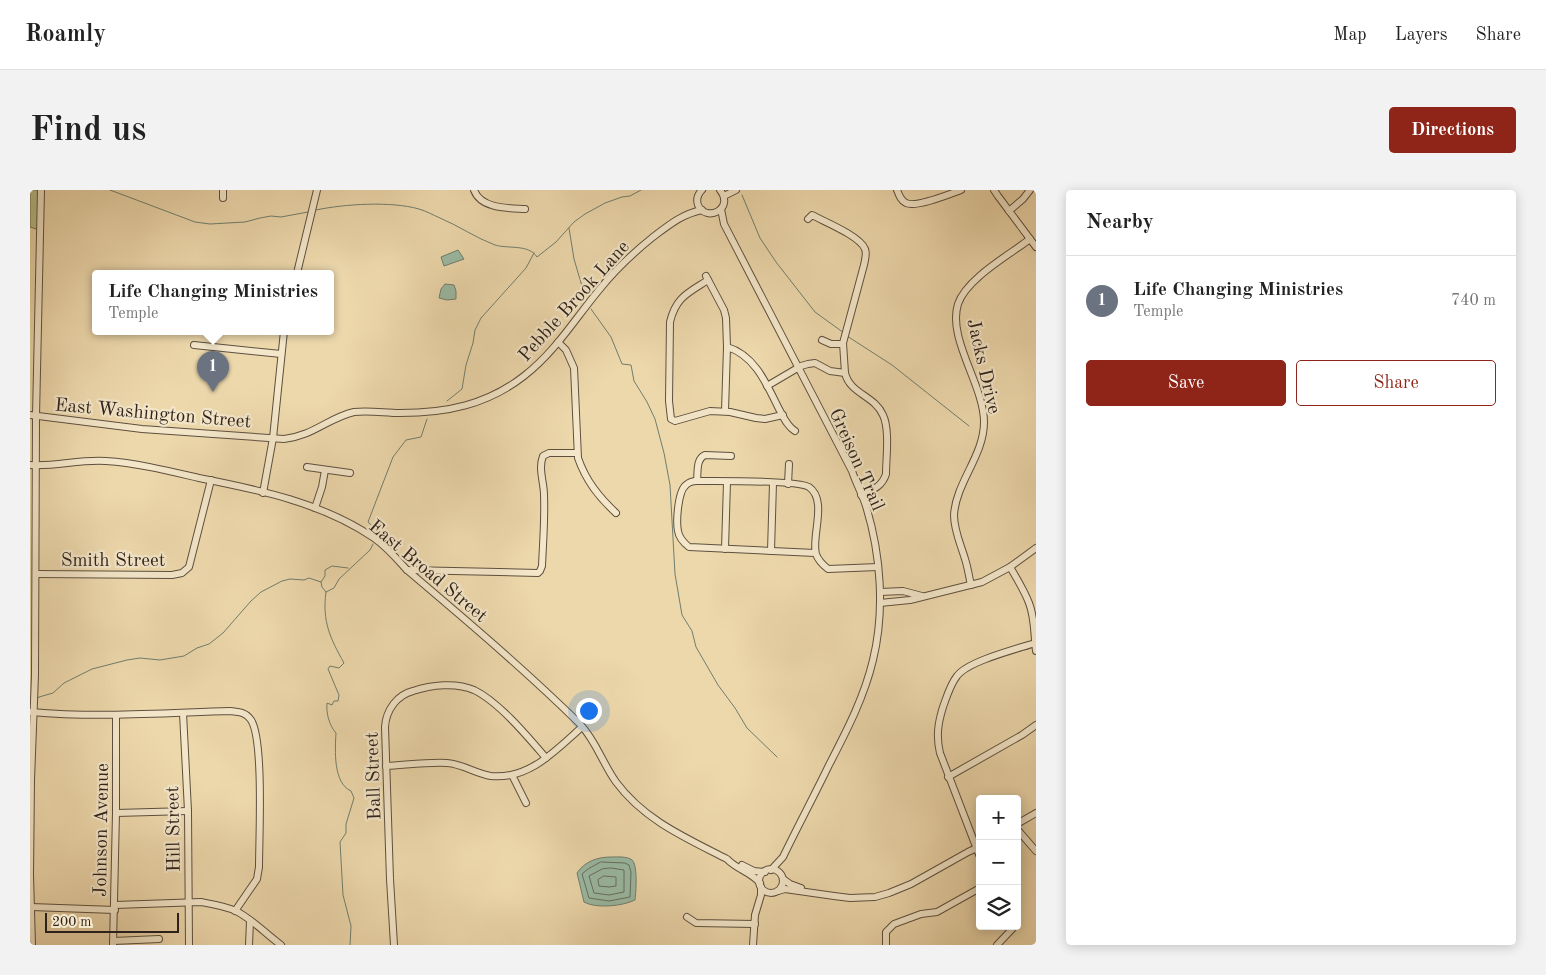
<!DOCTYPE html>
<meta charset="utf-8">
<style>
:root{--surface:#fff;--page:#f2f2f2;--text:#222;--muted:#767676;--line:#e0e0e0;--accent:#8f2418}
body{margin:0;font-family:"Old Standard TT",serif;background:var(--page);color:var(--text)}
.controls{position:absolute;right:15px;bottom:15px;display:grid;overflow:hidden;border-radius:5px;box-shadow:0 2px 12px #0003}
.controls button{width:45px;height:45px;display:grid;place-items:center;padding:0;border:0;border-bottom:1px solid var(--line);background:var(--surface);color:var(--text);font:25px sans-serif}
.scale{position:absolute;left:15px;bottom:12px;width:134px;box-sizing:border-box;padding-left:5px;border:2px solid #2f221b;border-top:0;font-size:14px;line-height:18px;white-space:nowrap;color:#2f221b;-webkit-text-stroke:4px #f3e6c9;paint-order:stroke}
.you{position:absolute;left:558px;top:520px;width:18px;height:18px;margin:-12px;border:4px solid #fff;border-radius:50%;background:#1a73e8;box-shadow:0 0 0 8px #1a73e833}
.badge{display:grid;place-items:center;width:32px;height:32px;border-radius:50%;background:var(--accent);color:#fff;font-size:16px;font-weight:700}
.pin{position:absolute;translate:-50% -41px;filter:drop-shadow(0 1px 2px #0008)}
.pin::after{content:'';position:absolute;top:26px;width:18px;height:15px;background:inherit;clip-path:polygon(0 0,100% 0,50% 100%)}
.popup{position:absolute;left:62px;top:80px;width:242px;height:65px;box-sizing:border-box;display:grid;place-content:center;border-radius:5px;background:var(--surface);filter:drop-shadow(0 1px 4px #0005);font-size:16px;white-space:nowrap;color:var(--muted)}
.popup b{font-size:19px;color:var(--text)}
.popup::after{content:'';position:absolute;left:50%;top:100%;margin-left:-10px;border:10px solid transparent;border-top-color:var(--surface)}
.list{margin:0;padding:0;list-style:none}
h2{display:flex;justify-content:space-between;align-items:center;height:65px;margin:0;padding:0 20px;font-size:21px}
h2 small{font-size:16px;font-weight:400;color:var(--muted)}
.list li{display:grid;grid-template-columns:32px 1fr auto;gap:15px;align-items:center;box-sizing:border-box;height:90px;padding:0 20px;border-top:1px solid var(--line)}
.list b{display:block;font-size:19px;white-space:nowrap}
.list p{margin:0;font-size:16px;white-space:nowrap;color:var(--muted)}
.list em{font-size:16px;font-style:normal;color:var(--muted)}
.actions{display:flex;gap:10px;padding:15px 20px}
.actions a{flex:1;padding:11px 0;border:1px solid var(--accent);border-radius:5px;text-align:center;font-size:18px;color:var(--accent)}
.actions .main{background:var(--accent);color:#fff}
.icon{flex:none;width:28px;height:28px;fill:none;stroke:currentColor;stroke-width:2;stroke-linecap:round;stroke-linejoin:round}
.map{position:relative;flex:none;width:1006px;height:755px;overflow:hidden;border-radius:5px}
header{display:flex;align-items:center;gap:30px;box-sizing:border-box;height:70px;padding:0 25px;background:var(--surface);border-bottom:1px solid var(--line)}
header strong{font-size:24px}
nav{display:flex;gap:28px;margin-inline-start:auto;font-size:18px}
.intro{display:flex;align-items:center;justify-content:space-between;box-sizing:border-box;height:120px;padding:0 30px}
h1{margin:0;font-size:35px}
.button{padding:12px 22px;border-radius:5px;background:var(--accent);color:#fff;font-size:18px;font-weight:700}
main{display:flex;gap:30px;padding:0 30px}
aside{flex:1;background:var(--surface);border-radius:5px;box-shadow:0 2px 12px #0003}
.map>svg:first-child{display:block}
.green{fill:#b8bf89;stroke:#747052}
.water{fill:#9abba5;stroke:#6f7e6e}
.lines{fill:none;stroke-linecap:round;stroke-linejoin:round}
.shore{stroke:#646e60;stroke-width:1}
.stream{stroke:#6f7e6e;stroke-width:1}
.minor-casing{stroke:#5e503f;stroke-width:8}
.minor{stroke:#f3e6c9;stroke-width:6}
.labels{text-anchor:middle;stroke-width:4.5;stroke-linejoin:round;paint-order:stroke}
.street-label{font-size:19px;fill:#2f221b;stroke:#f3e6c9}
</style>
<header>
<strong>Roamly</strong>
<nav><a>Map</a><a>Layers</a><a>Share</a></nav>
</header>
<div class="intro"><h1>Find us</h1><a class="button">Directions</a></div>
<main>
<div class="map">
<svg width="1006" height="755" viewBox="0 0 1006 755">
<rect width="100%" height="100%" fill="#edd8ac"/>
<filter id="stains"><feTurbulence type="fractalNoise" baseFrequency=".004" numOctaves="4"/><feColorMatrix values="0 0 0 0 .2 0 0 0 0 .09 0 0 0 0 .02 0 0 0 .5 -.17"/></filter>
<radialGradient id="worn" r=".72"><stop offset=".6" stop-color="#630" stop-opacity="0"/><stop offset="1" stop-color="#630" stop-opacity=".3"/></radialGradient>
<!-- green -->
<path class="green" d="M0,0H12V41L0,37Z"/>
<!-- water -->
<g class="water">
<path d="M428,60L434,69L414,76L411,67Z"/>
<path d="M415,94L424,95L426,101V109L417,110L409,108L411,99Z"/>
<path d="M581,667C587,667 597,666 602,670C608,675 606,702 605,710C593,716 566,719 554,712L547,683C555,671 568,667 581,667Z"/>
</g>
<g class="lines">
<!-- shore -->
<g class="shore">
<path d="M571,672L595,673L599,675L601,682L600,707L579,711L559,708L552,684L558,679Z"/>
<path d="M581,678L594,680V702L579,705L564,703L559,686L572,679Z"/>
<path d="M574,686L586,687V696L579,697L569,696L568,690Z"/>
</g>
<!-- stream -->
<g class="stream">
<path d="M80,0L165,32L180,34L215,32L230,28L241,26L251,27L278,22"/>
<path d="M712,5L730,48L746,72L785,122L814,143"/>
<path d="M286,20C314,14 361,11 389,19C396,21 403,25 410,28C429,36 446,48 465,55C478,59 499,54 507,67L526,52L544,32L555,24L575,13L592,7L600,6L611,0"/>
<path d="M539,38L544,69L554,103"/>
<path d="M561,119L581,147L592,174L601,175L604,191L617,212L625,229L634,263L640,295L645,384L652,425L662,441L666,457L688,495L705,518L717,538L747,567"/>
<path d="M817,146L862,175L939,236"/>
<path d="M417,211L432,199L436,175L443,153L445,140L451,128L496,78L504,63"/>
<path d="M347,345L349,342L338,332L363,267L376,250L391,247L397,229"/>
<path d="M291,392L292,397L296,402"/>
<path d="M7,509L9,507L23,503L34,493L62,479L97,470L110,468L130,470L154,466L167,458L179,454L193,443L221,411L231,402L252,391L260,389L274,390L279,388L291,392L295,386V380L302,376L318,378"/>
<path d="M320,755L321,736L313,705L310,652L316,643V634L324,608L321,601C303,593 305,560 306,543C299,535 296,523 297,513L302,515L304,511H308L309,505L298,479L300,476L309,478L314,473C300,448 292,431 296,402L304,398L309,389L340,360L343,354"/>
</g>
<!-- minor casing -->
<g class="minor-casing">
<g id="minor">
<path d="M193,0V8"/>
<path d="M444,0C451,19 478,18 495,19"/>
<path d="M672,0C668,4 666,9 668,15C676,33 705,19 690,0"/>
<path d="M867,0C869,5 871,11 876,13C886,18 920,4 931,0"/>
<path d="M964,0L968,6L1006,57"/>
<path d="M694,6L706,0"/>
<path d="M691,19L694,34L822,281C826,293 832,304 836,316C851,365 855,421 843,470C834,508 816,542 799,575C784,606 768,636 753,667L741,680"/>
<path d="M979,21L993,9L1000,0"/>
<path d="M267,83L287,0"/>
<path d="M676,86L694,120L696,128L697,157L695,221"/>
<path d="M678,90C658,103 646,107 640,132L639,211L641,229L645,231L680,221L700,222L726,228L735,229L753,225"/>
<path d="M792,150L801,154H813"/>
<path d="M528,152L536,160L544,178L548,268C556,291 569,307 586,323"/>
<path d="M164,155L251,164"/>
<path d="M697,157C725,165 737,195 749,219C754,228 757,236 765,241"/>
<path d="M815,183C820,204 844,205 853,225C860,240 856,268 856,284C852,297 842,300 831,305"/>
<path d="M737,196L771,176L778,174L785,173L800,181L815,183L813,153L834,75C835,70 837,64 835,59C830,46 795,32 782,25L778,29"/>
<path d="M0,225L112,239L254,249C283,246 298,228 324,222C339,220 355,223 370,223C416,223 457,215 494,186C525,162 545,129 569,100C585,80 603,63 623,47C639,35 652,24 672,20"/>
<path d="M0,275C25,277 50,269 76,271C107,273 139,281 169,288C230,300 293,313 344,348C357,357 367,369 377,380C436,430 495,480 550,534C566,551 573,574 586,592C614,630 656,648 697,669C706,679 721,682 730,693"/>
<path d="M277,277L320,283"/>
<path d="M667,291C668,281 666,269 675,265L701,266"/>
<path d="M758,294L759,274"/>
<path d="M233,303L243,248L254,141"/>
<path d="M285,318L292,297L295,280"/>
<path d="M695,359L697,292"/>
<path d="M741,361L743,293"/>
<path d="M785,363L659,357C654,353 649,348 648,341C646,331 648,301 656,295C659,292 663,291 667,291C686,291 768,290 779,297C798,310 781,347 786,364C788,370 793,375 798,379L848,377"/>
<path d="M980,377C987,389 994,400 999,413C1005,428 1004,445 1006,461"/>
<path d="M377,380L508,383L510,381L512,376C513,352 515,329 514,305C514,292 508,279 513,266L519,263H547"/>
<path d="M6,384L142,385L152,383L159,377L181,290"/>
<path d="M941,395C939,387 938,378 935,369C931,355 924,341 924,325C926,292 954,266 954,232C954,195 917,149 928,114C936,89 979,65 1000,49"/>
<path d="M850,402L873,401L892,406"/>
<path d="M850,413L880,410L952,392L980,377L1006,358"/>
<path d="M1,522C68,528 134,523 200,521C209,522 216,522 221,530C234,549 229,650 229,677L227,689L205,721"/>
<path d="M153,523L158,621L159,755"/>
<path d="M356,576C376,575 397,572 417,573C433,574 446,584 461,586C499,590 526,560 552,537"/>
<path d="M482,585L496,613"/>
<path d="M918,587L992,545L1006,535"/>
<path d="M86,623L158,621"/>
<path d="M987,634L1006,623"/>
<path d="M987,639L1006,661"/>
<path d="M950,667L910,563C906,546 908,533 913,517C917,506 920,495 927,486C938,471 987,459 1005,453"/>
<path d="M712,675L724,681L735,682"/>
<circle cx="741" cy="691" r="12"/>
<path d="M753,689L760,694L771,698"/>
<path d="M748,701L755,699L804,706L820,708L845,707L859,703L881,694L938,662L949,657"/>
<path d="M85,715L171,712C182,714 195,716 206,721C222,729 236,744 251,755"/>
<path d="M1,717L85,720"/>
<path d="M657,727L666,733L725,734"/>
<path d="M83,751L129,749"/>
<path d="M2,755L0,685L1,590L5,485L6,226L11,0"/>
<path d="M83,755L86,623V526"/>
<path d="M219,755L220,731"/>
<path d="M364,755L360,689L355,537C356,520 367,505 383,501C401,495 426,492 444,500C469,512 498,547 516,568"/>
<path d="M723,755L725,725L731,705V697"/>
<path d="M856,755V742L864,734L891,724L907,722L950,698"/>
<path d="M967,755L985,736"/>
</g>
</g>
<!-- minor -->
<use href="#minor" class="minor"/>
</g>
<g class="labels">
<!-- street labels -->
<g class="street-label">
<text transform="translate(543 110) rotate(-48)" y="7">Pebble Brook Lane</text>
<text transform="translate(955 176) rotate(77)" y="7">Jacks Drive</text>
<text transform="translate(123 222) rotate(5)" y="7">East Washington Street</text>
<text transform="translate(828 269) rotate(66)" y="7">Greison Trail</text>
<text x="83" y="376">Smith Street</text>
<text transform="translate(399 380) rotate(40)" y="7">East Broad Street</text>
<text transform="translate(342 586) rotate(-92)" y="7">Ball Street</text>
<text transform="translate(142 639) rotate(-91)" y="7">Hill Street</text>
<text transform="translate(70 640) rotate(-89)" y="7">Johnson Avenue</text>
</g>
</g>
<rect width="100%" height="100%" filter="url(#stains)"/>
<rect width="100%" height="100%" fill="url(#worn)"/>
</svg>
<div class="controls">
<button>+</button>
<button>−</button>
<button><svg class="icon" aria-label="layers" viewBox="0 0 24 24"><path d="M12 4l9 5-9 5-9-5zM3 14l9 5 9-5"/></svg></button>
</div>
<div class="scale">200 m</div>
<div class="you"></div>
<div class="pin badge" style="left:183px;top:202px;background:#6b7280">1</div>
<div class="popup"><b>Life Changing Ministries</b>Temple</div>
</div>
<aside>
<h2>Nearby<small></small></h2>
<ul class="list">
<li><span class="badge" style="background:#6b7280">1</span><div><b>Life Changing Ministries</b><p>Temple</p></div><em>740 m</em></li>
</ul>
<div class="actions"><a class="main">Save</a><a>Share</a></div>
</aside>
</main>
